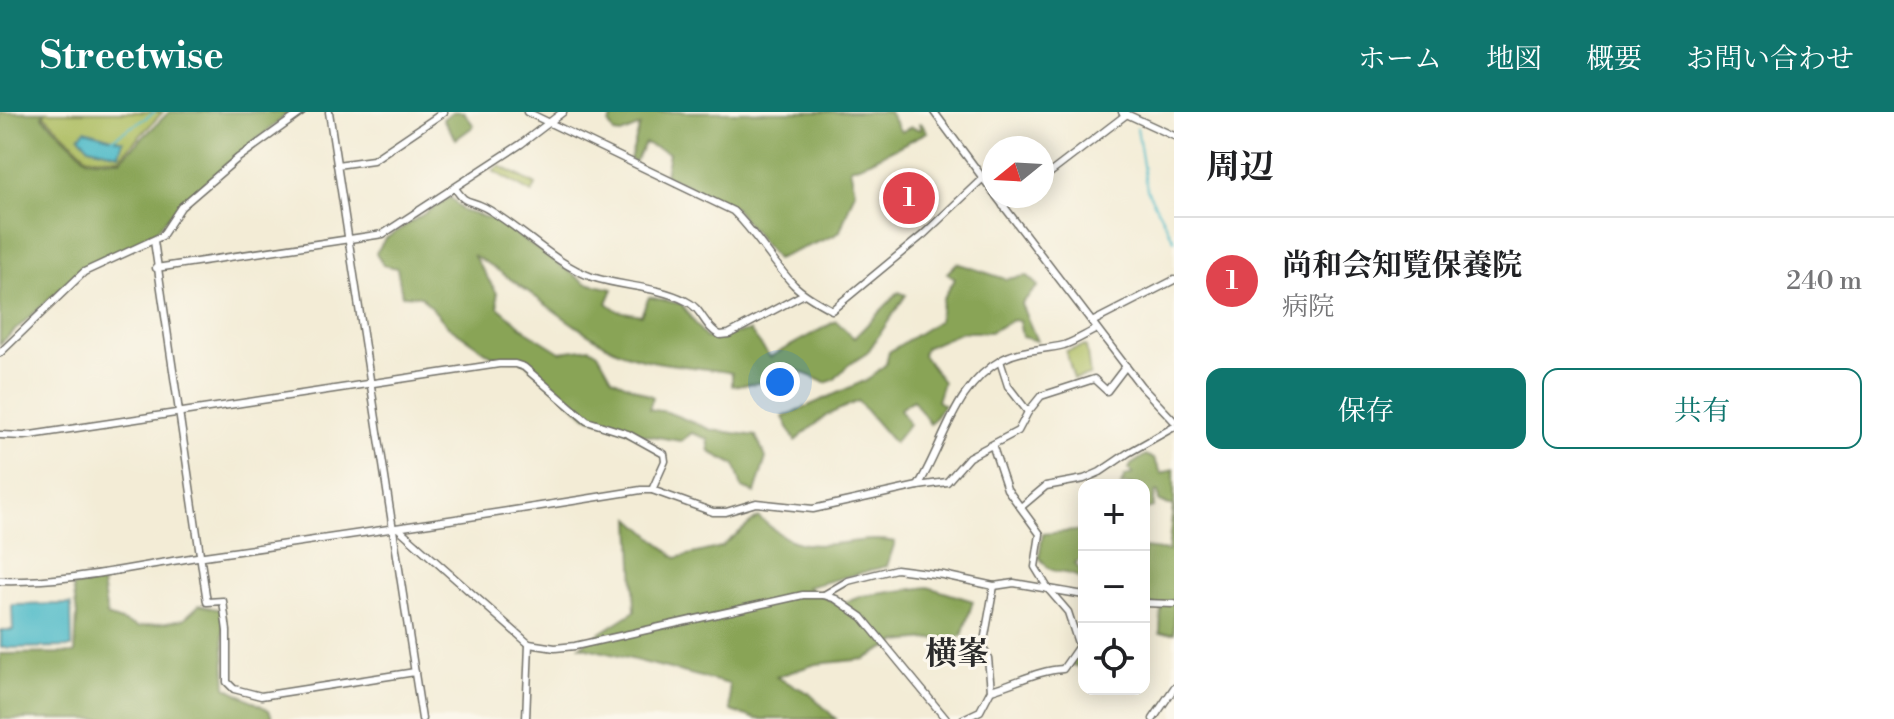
<!DOCTYPE html>
<html lang="ja">
<meta charset="utf-8">
<style>
:root{--surface:#fff;--page:#f2f2f2;--text:#202124;--muted:#757577;--line:#e0e0e0;--accent:#0f766e}
body{margin:0;font-family:"Libre Bodoni","Noto Serif JP",serif;background:var(--page);color:var(--text)}
.controls{position:absolute;right:24px;bottom:24px;display:grid;overflow:hidden;border-radius:16px;box-shadow:0 4px 20px #0003}
.controls button{width:72px;height:72px;display:grid;place-items:center;padding:0;border:0;border-bottom:2px solid var(--line);background:var(--surface);color:var(--text);font:40px sans-serif}
.compass{position:absolute;left:982px;top:24px;width:72px;height:72px;border-radius:50%;background:var(--surface);box-shadow:0 4px 20px #0003;rotate:252deg}
.you{position:absolute;left:780px;top:270px;width:28px;height:28px;margin:-20px;border:6px solid #fff;border-radius:50%;background:#1a73e8;box-shadow:0 0 0 12px #1a73e833}
.badge{display:grid;place-items:center;width:52px;height:52px;border-radius:50%;background:var(--accent);color:#fff;font-size:26px;font-weight:700}
.pin{position:absolute;translate:-50% -50%;border:4px solid #fff;box-shadow:0 2px 8px #0006}
.list{margin:0;padding:0;list-style:none}
h2{display:flex;justify-content:space-between;align-items:center;height:104px;margin:0;padding:0 32px;font-size:34px}
h2 small{font-size:26px;font-weight:400;color:var(--muted)}
.list li{display:grid;grid-template-columns:52px 1fr auto;gap:24px;align-items:center;box-sizing:border-box;height:128px;padding:0 32px;border-top:2px solid var(--line)}
.list b{display:block;font-size:30px;white-space:nowrap}
.list p{margin:0;font-size:26px;white-space:nowrap;color:var(--muted)}
.list em{font-size:26px;font-style:normal;color:var(--muted)}
.actions{display:flex;gap:16px;padding:24px 32px}
.actions a{flex:1;padding:18px 0;border:2px solid var(--accent);border-radius:16px;text-align:center;font-size:28px;color:var(--accent)}
.actions .main{background:var(--accent);color:#fff}
.icon{flex:none;width:44px;height:44px;fill:none;stroke:currentColor;stroke-width:2;stroke-linecap:round;stroke-linejoin:round}
.map{position:relative;flex:none;width:1174px;height:607px;overflow:hidden}
header{display:flex;align-items:center;gap:48px;box-sizing:border-box;height:112px;padding:0 40px;background:var(--accent);color:#fff}
header strong{font-size:38px}
nav{display:flex;gap:44px;margin-inline-start:auto;font-size:28px}
main{display:flex}
aside{flex:1;background:var(--surface)}
.map>svg:first-child{display:block}
.green{fill:#acbc5f;stroke:#6c7445;stroke-width:2}
.forest{fill:#89a456;stroke:#5a6840;stroke-width:2}
.water{fill:#4dbac7;stroke:#3c7279;stroke-width:2}
.lines{fill:none;stroke-linecap:round;stroke-linejoin:round}
.stream{stroke:#4dbac7;stroke-width:2}
.minor-casing{stroke:#716f67;stroke-width:9}
.minor{stroke:#fff;stroke-width:6}
.labels{text-anchor:middle;stroke-width:6;stroke-linejoin:round;paint-order:stroke}
.quarter-label{font-size:32px;font-weight:bold;fill:#2b2b2b;stroke:#fbf7ec}
</style>
<header>
<strong>Streetwise</strong>
<nav><a>ホーム</a><a>地図</a><a>概要</a><a>お問い合わせ</a></nav>
</header>
<main>
<div class="map">
<svg width="1174" height="607" viewBox="0 0 1174 607">
<rect width="100%" height="100%" fill="#fbf7ec"/>
<filter id="ink" filterUnits="userSpaceOnUse"><feTurbulence type="fractalNoise" baseFrequency=".0125" numOctaves="2"/><feDisplacementMap in="SourceGraphic" scale="16" xChannelSelector="R" yChannelSelector="G"/><feConvolveMatrix kernelMatrix="1 2 1 2 8 2 1 2 1" color-interpolation-filters="sRGB"/></filter>
<filter id="wash" filterUnits="userSpaceOnUse"><feTurbulence type="fractalNoise" baseFrequency=".006" numOctaves="4" result="noise"/><feDisplacementMap in="SourceGraphic" scale="32" xChannelSelector="R" yChannelSelector="G"/><feGaussianBlur stdDeviation="1.8" result="paint"/><feColorMatrix in="noise" values="0 0 0 0 0 0 0 0 0 0 0 0 0 0 0 0 0 1.4 0 .05"/><feComposite in="paint" operator="in"/></filter>
<g filter="url(#wash)">
<rect width="100%" height="100%" fill="#f3ecd6"/>
<!-- green -->
<g class="green">
<path d="M41,0H163L119,46L87,45Z"/>
<path d="M500,54L536,73L532,81L493,59Z"/>
<path d="M1086,234L1090,263L1074,267L1066,239Z"/>
</g>
<!-- forest -->
<g class="forest">
<path d="M0,0H46L42,4L87,47L120,48L169,0H290L180,92L151,124L79,160L0,232Z"/>
<path d="M452,0H464L474,14L456,27L443,7Z"/>
<path d="M615,0H889L901,20L911,15L921,18L919,12L921,11L927,20L870,49L850,56L855,79L840,119L833,124L776,147L734,95L665,63L669,41L645,31L635,50L630,47L640,14L621,22L614,21L609,12Z"/>
<path d="M450,85L463,99L495,108L586,171L613,177L607,191L618,199L641,203L649,185L681,192L706,226L750,219L770,245L836,209L854,226L899,180L906,183L867,241L847,254L834,268L825,271L789,254L776,269L732,274V261C694,253 646,254 612,236C563,210 521,170 473,143L497,181L498,195L528,220L560,240L590,236L598,241L612,266L653,285L649,297L667,300L712,318L756,324L766,346L755,381L742,376L735,353L710,340L708,327L692,321L681,329L639,322L586,304L522,247L492,244L448,214L421,184L402,183L397,156L383,153L376,141L385,127Z"/>
<path d="M957,151L1005,167L1027,164L1038,174L1021,192L1037,229L1022,225L1019,209L1013,208L990,220H961L925,236L923,243L943,270L937,289L944,293L930,312L913,288L900,297L909,312L894,331L858,289L827,303L795,329L783,305L869,267L886,252L889,240L938,209L943,187L955,167L947,161Z"/>
<path d="M1146,343L1154,347L1162,362L1174,357V521H1160L1161,497L1144,489V436L1168,439L1173,394L1159,390L1158,380L1155,381L1153,395L1144,398V373H1121L1125,364L1133,362L1129,357L1131,353Z"/>
<path d="M758,405C768,412 778,422 788,427C818,442 862,422 895,430L887,454L807,475L839,493L862,484L928,475L973,489L962,524L897,530L865,547L816,552L776,565L809,581L836,607H757L731,599L729,572L580,534L635,499L631,406L676,446L721,435Z"/>
<path d="M1084,418V445L1075,451L1084,464V474C1078,457 1061,464 1048,456C1047,455 1040,446 1039,445L1043,422Z"/>
<path d="M102,471L107,504L138,515L184,507L199,493L222,498L226,575L269,598L273,607H0V542L75,541L77,502L73,474Z"/>
<path d="M1084,511V557L1071,552L1081,529L1079,513Z"/>
</g>
<!-- water -->
<g class="water">
<path d="M85,18L123,29L119,42L89,35L79,24Z"/>
<path d="M71,492L72,535L1,536V518H13L12,493Z"/>
</g>
<g class="lines">
<!-- stream -->
<g class="stream">
<path d="M1137,16L1147,78L1174,128"/>
<path d="M112,27L155,0"/>
</g>
</g>
</g>
<g filter="url(#ink)">
<g class="lines">
<!-- minor casing -->
<g class="minor-casing">
<g id="minor">
<path d="M329,0L422,607"/>
<path d="M527,0L733,99C756,121 772,150 794,173C805,184 819,191 832,198L924,122L983,66"/>
<path d="M934,0L994,81"/>
<path d="M1122,0L1174,24"/>
<path d="M337,53L373,48L444,0"/>
<path d="M1042,67L1127,2"/>
<path d="M455,76C466,93 468,87 484,95C520,114 554,152 592,165C623,175 656,174 686,189C702,196 704,215 720,223L729,222L804,182"/>
<path d="M996,84L1141,274L1174,309"/>
<path d="M1003,94L1017,84"/>
<path d="M154,129L207,490L223,489L227,519V570L234,577L261,584L415,560"/>
<path d="M156,156L383,122L521,32L563,0"/>
<path d="M1092,210L1174,168"/>
<path d="M0,241L84,160L162,124L181,95L238,46L302,0"/>
<path d="M1000,249L1008,274L1028,300"/>
<path d="M0,323L24,324L499,252H515L524,255L587,309L628,322L664,342L665,349L652,378"/>
<path d="M918,374C945,330 954,274 1003,247C1022,237 1044,238 1064,233C1076,229 1086,222 1097,217"/>
<path d="M1021,395L1046,374L1084,367L1100,360L1128,341L1174,315"/>
<path d="M399,417L529,532L555,536L575,534L803,483H824L836,487L862,505L946,607"/>
<path d="M0,469C69,471 136,454 204,444C350,423 495,402 641,378H652L713,400H726L756,391L813,397L918,374L947,370L969,345L1018,319L1028,300L1041,284L1094,267L1107,279L1126,254"/>
<path d="M824,483L848,469L896,457L943,463L994,474L1014,471L1084,483"/>
<path d="M1144,491L1174,492"/>
<path d="M991,578C1016,571 1039,558 1063,557L1079,534L1068,500L1049,478L1035,455L1040,422L1007,377L993,335"/>
<path d="M526,607L529,532"/>
<path d="M963,607L980,599L991,578L988,546L983,535L994,474"/>
<path d="M1153,607L1174,576"/>
</g>
</g>
<!-- minor -->
<use href="#minor" class="minor"/>
</g>
</g>
<g class="labels">
<!-- quarter labels -->
<g class="quarter-label">
<text x="957" y="552">横峯</text>
</g>
</g>
</svg>
<div class="controls">
<button>+</button>
<button>−</button>
<button><svg class="icon" aria-label="locate" viewBox="0 0 24 24"><circle cx="12" cy="12" r="6"/><path d="M12 2v4M12 18v4M2 12h4M18 12h4"/></svg></button>
</div>
<svg class="compass" viewBox="-18 -18 36 36"><path d="M0-13l5 13h-10z" fill="#e53935"/><path d="M0 13l5-13h-10z" fill="#757577"/></svg>
<div class="you"></div>
<div class="pin badge" style="left:909px;top:86px;background:#e0444e">1</div>
</div>
<aside>
<h2>周辺<small></small></h2>
<ul class="list">
<li><span class="badge" style="background:#e0444e">1</span><div><b>尚和会知覧保養院</b><p>病院</p></div><em>240 m</em></li>
</ul>
<div class="actions"><a class="main">保存</a><a>共有</a></div>
</aside>
</main>
